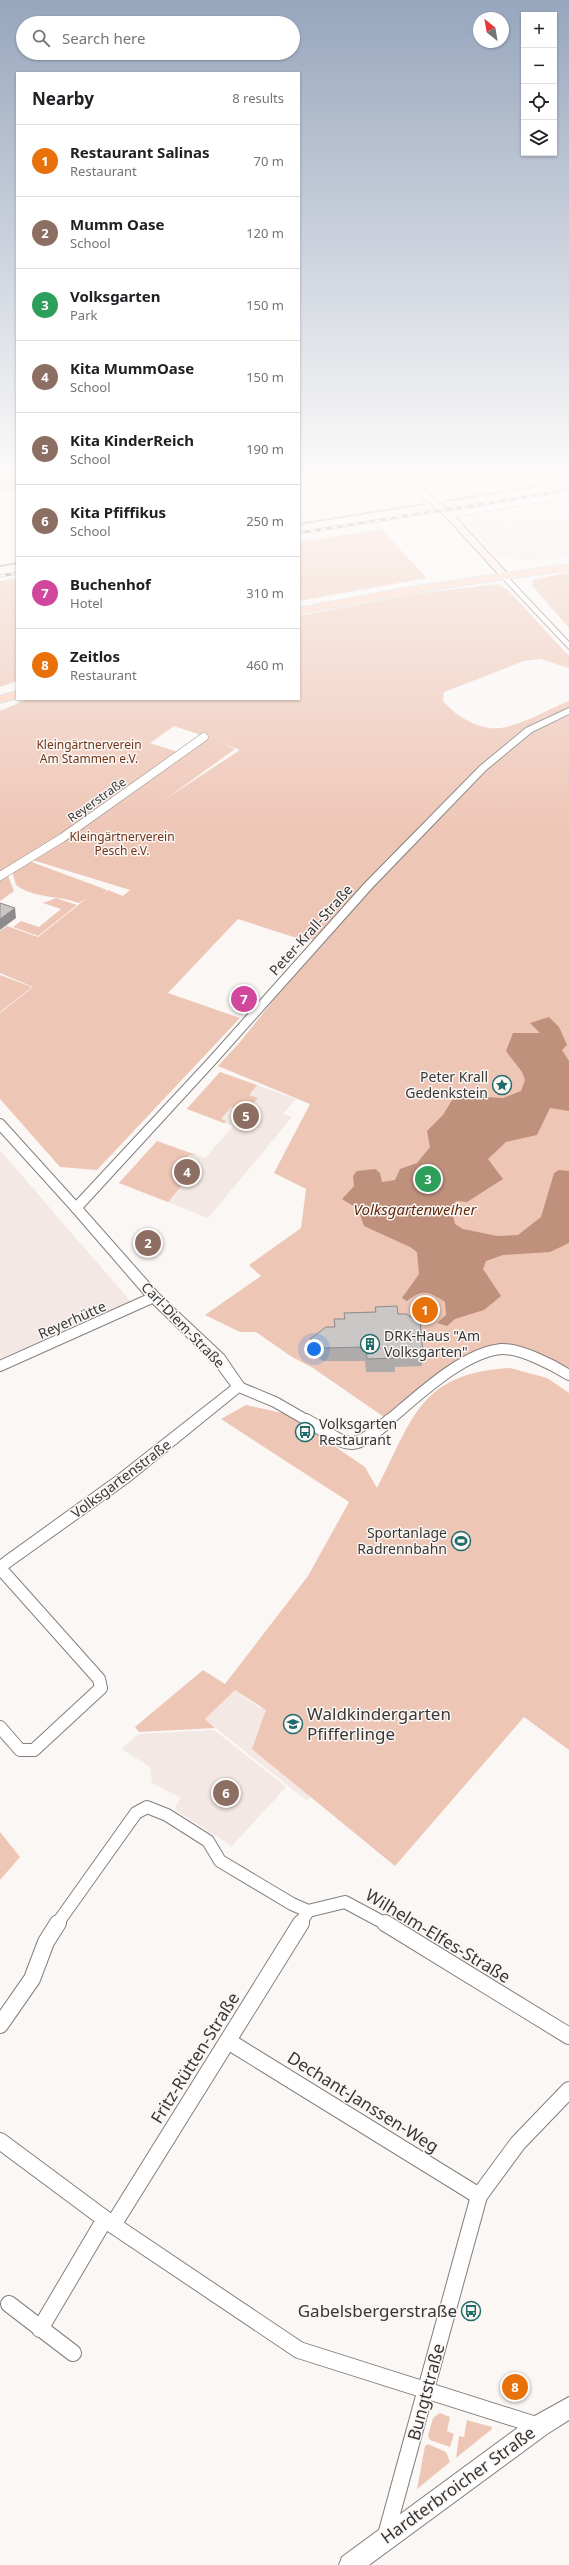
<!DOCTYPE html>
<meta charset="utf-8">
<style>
:root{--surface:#fff;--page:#f6f6f6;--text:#202124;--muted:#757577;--line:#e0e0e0;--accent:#206c6b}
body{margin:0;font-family:"Noto Sans",sans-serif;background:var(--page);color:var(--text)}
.controls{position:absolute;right:12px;top:12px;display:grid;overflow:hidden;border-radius:0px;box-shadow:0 1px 3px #0004}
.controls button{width:36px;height:36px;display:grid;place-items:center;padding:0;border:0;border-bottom:1px solid var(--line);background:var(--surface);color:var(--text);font:20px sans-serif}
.compass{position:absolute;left:473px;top:12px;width:36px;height:36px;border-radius:50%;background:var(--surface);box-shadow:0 1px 3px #0004;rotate:329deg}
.you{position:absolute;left:314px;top:1349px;width:14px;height:14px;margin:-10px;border:3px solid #fff;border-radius:50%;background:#1a73e8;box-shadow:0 0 0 6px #1a73e833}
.badge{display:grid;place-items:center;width:26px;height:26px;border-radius:50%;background:var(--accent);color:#fff;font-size:13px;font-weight:700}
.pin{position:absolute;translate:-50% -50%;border:2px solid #fff;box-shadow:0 1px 4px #0006}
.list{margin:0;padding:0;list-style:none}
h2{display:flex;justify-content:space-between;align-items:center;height:52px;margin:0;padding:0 16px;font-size:17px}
h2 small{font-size:13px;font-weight:400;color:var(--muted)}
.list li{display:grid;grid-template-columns:26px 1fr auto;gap:12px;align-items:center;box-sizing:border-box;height:72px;padding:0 16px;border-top:1px solid var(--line)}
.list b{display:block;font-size:15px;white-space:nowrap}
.list p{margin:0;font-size:13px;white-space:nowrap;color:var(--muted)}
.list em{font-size:13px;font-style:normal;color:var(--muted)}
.icon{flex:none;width:22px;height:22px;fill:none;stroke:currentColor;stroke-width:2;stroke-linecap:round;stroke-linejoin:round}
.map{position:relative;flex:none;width:569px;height:2565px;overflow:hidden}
.search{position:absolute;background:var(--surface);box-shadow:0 1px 3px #0004;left:16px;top:16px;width:284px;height:44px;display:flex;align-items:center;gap:10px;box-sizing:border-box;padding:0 14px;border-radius:22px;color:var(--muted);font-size:15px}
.panel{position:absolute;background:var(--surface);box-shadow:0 1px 3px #0004;left:16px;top:72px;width:284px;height:628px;border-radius:0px}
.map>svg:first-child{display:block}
.built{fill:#f3e8e3}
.green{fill:#eec6b6;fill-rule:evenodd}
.water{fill:#bf907c}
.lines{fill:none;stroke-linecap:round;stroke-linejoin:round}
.stream{stroke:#bf907c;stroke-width:2}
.minor-far4-casing{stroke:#83807f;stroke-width:7}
.minor-far3-casing{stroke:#83807f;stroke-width:9}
.minor-far2-casing{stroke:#83807f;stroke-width:12}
.minor-far1-casing{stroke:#83807f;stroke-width:14}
.minor-casing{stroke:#83807f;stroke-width:18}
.tertiary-casing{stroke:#83807f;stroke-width:2}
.secondary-casing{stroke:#83807f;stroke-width:2}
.primary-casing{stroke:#d3d3d3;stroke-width:2}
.minor-far4{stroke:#fff;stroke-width:6}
.minor-far3{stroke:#fff;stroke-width:8}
.minor-far2{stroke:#fff;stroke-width:10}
.minor-far1{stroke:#fff;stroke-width:12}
.minor{stroke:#fff;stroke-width:16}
.tertiary{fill:#fff;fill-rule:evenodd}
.secondary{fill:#ffe8df;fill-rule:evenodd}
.primary{fill:#fed1be;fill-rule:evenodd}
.rail-casing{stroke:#878584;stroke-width:3}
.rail{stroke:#faf7f5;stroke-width:2;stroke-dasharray:5.5;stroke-linecap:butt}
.wall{fill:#aeabaa}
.shaded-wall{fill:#8d8b8b}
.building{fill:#cac7c6;stroke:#8d8b8b}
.labels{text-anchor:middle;stroke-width:3;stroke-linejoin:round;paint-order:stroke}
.far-park-label{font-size:12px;fill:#703418;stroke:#faf7f5}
.far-street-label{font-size:12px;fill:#383736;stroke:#faf7f5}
.street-label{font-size:14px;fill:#383736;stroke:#faf7f5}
.poi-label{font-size:14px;fill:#383736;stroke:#faf7f5;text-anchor:end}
.water-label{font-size:15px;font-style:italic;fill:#652a0c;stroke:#faf7f5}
.near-poi-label{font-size:17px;fill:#383736;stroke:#faf7f5;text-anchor:start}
.near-street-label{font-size:17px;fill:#383736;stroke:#faf7f5}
</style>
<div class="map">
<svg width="569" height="2565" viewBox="0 0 569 2565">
<rect width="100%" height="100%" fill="#faf7f5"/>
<!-- built -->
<g class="built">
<path d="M569,487V491L471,507L451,510L447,506Z"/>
<path d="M569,493V557L520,562L494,553L454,512Z"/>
<path d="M220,1072L296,1099L283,1114L292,1117L208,1218L119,1183L157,1141L205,1158L233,1126L186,1109Z"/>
<path d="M0,1150L137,1309L0,1368Z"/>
<path d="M301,1639L392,1705L307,1801L205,1719L235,1690L261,1709Z"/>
<path d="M214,1730L286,1787L232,1846L174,1809L181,1798L152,1783L150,1767L122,1749L138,1734Z"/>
</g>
<!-- green -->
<g class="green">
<path d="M381,529L427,578L299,601V542Z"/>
<path d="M569,572V628L532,585L533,580Z"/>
<path d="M17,578V681L0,687V581Z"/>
<path d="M497,584L507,589L569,656V668L540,659L524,661L444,692L443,701C456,717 483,733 506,727C527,722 549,709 569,701V1375L502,1349L437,1373L384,1417L313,1368L292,1357L256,1332H240L205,1315L261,1276L249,1265L301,1228L306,1189L274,1173L310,1104L218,1066L240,1042L319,943L311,939L309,942L238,919L168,993L240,1018L97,1170L60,1167L0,1099V1013L33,987L0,973V931L7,926L38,937L87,898L79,903C58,895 35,899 16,885L12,871L29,861L107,890L102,895L108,890L123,896L130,890L26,858L0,871V711L28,699H299V616L413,594ZM174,726L207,737L178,752L150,743ZM220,742L240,750L167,798L235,749Z"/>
<path d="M7,873L14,891L0,901V877Z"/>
<path d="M56,898L77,905L38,936L13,927L21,921L39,927L61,909L43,903Z"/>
<path d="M0,975L32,987L0,1012Z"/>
<path d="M220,1072L257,1085L249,1095L258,1098L245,1112L231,1107L221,1119L226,1121L224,1123L187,1109Z"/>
<path d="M157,1141L196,1155H189L178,1167L192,1173L168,1202L119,1183Z"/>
<path d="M510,1368L547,1378L569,1393V1750L524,1717L395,1866L252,1749L266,1710L235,1690L205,1719L215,1728L139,1732L135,1727L203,1670L225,1684L308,1576L349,1502L221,1419L246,1405L287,1414L365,1467L377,1488C413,1419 419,1373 510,1368Z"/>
<path d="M0,1832L20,1857L0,1880Z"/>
<path d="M440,2413L450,2417L447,2431L454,2434L450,2447L430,2440L428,2436L433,2418Z"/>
<path d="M467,2420L492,2427V2429L456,2458L459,2436L464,2437Z"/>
<path d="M428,2444L446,2452L450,2462L417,2489L425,2446Z"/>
</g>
<!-- water -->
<path class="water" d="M549,1017L559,1027L567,1045L562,1050L569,1061V1111L550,1108L537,1135L506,1142L488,1159L503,1179L467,1202L456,1201L451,1208L455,1224L463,1229L497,1236L518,1235L541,1217L554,1173L559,1170L569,1171V1243L550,1252L503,1255L486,1261L483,1269L501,1296L484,1310L455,1319L447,1326L437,1323L446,1315L445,1302C428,1291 423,1289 407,1301L402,1298L419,1274L417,1252L410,1247L364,1226L358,1209L342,1199L354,1186L353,1176L357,1171L375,1169L380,1173L382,1182L395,1180L400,1169L417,1163L430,1147L427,1131L443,1115L452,1100L469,1096L503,1098L521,1091L525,1080L522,1072L506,1051L513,1033H540L530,1023Z"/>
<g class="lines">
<!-- stream -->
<g class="stream">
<path d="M445,501L569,481"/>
<path d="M299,524L424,504"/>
<path d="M0,566L17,563"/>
</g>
<!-- minor-far4 casing -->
<g class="minor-far4-casing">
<g id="minor-far4">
<path d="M318,475L320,486L348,482"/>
<path d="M402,476L425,475"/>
<path d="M448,515L569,494"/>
</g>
</g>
<!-- minor-far3 casing -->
<g class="minor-far3-casing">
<path id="minor-far3" d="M0,876L62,838L204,737"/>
</g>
<!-- minor-far2 casing -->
<g class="minor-far2-casing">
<g id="minor-far2">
<path d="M0,1124L76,1208"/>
<path d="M0,1366L154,1297"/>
<path d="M239,1387L275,1402L308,1421"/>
<path d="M388,1421C417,1397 462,1353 501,1349C520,1348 553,1365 569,1375"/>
</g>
</g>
<!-- minor-far1 casing -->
<g class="minor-far1-casing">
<g id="minor-far1">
<path d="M306,1420C351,1446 347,1455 390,1420"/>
<path d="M0,1568L99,1679L101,1688L34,1750H20L0,1727"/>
<path d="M57,1924L136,1813L147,1807L167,1815L208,1841L220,1861L292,1904L308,1911L345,1902L386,1924"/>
<path d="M300,1924L308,1911"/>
</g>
</g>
<!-- minor casing -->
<g class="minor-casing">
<g id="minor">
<path d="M385,1923L569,2036"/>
<path d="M0,2025L32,1979L46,1942L58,1923"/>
<path d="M228,2041L479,2196"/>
<path d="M0,2141L113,2225L299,2350L539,2426"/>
<path d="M113,2225L301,1923"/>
<path d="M9,2304L73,2353"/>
<path d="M40,2329L105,2219"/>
<path d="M386,2535L479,2196L518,2143L569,2090"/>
</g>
</g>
<!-- tertiary casing -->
<g class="tertiary-casing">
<g id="tertiary">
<path d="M505,574L569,642V649L502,578L501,576Z"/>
<path d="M569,708V714L532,732L486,770L372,888L215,1064L83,1208L159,1294L224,1355L246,1387L129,1482L0,1574V1560L119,1474L231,1386L214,1363L149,1300L72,1211L70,1208L72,1205L207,1060L364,884L480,766L526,728Z"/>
<path d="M569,2397V2420L547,2434L369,2565H339L342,2557L531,2418Z"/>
</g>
</g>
<!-- secondary casing -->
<g class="secondary-casing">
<path id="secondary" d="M396,475H404L449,510L508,574V578H502L443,514Z"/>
</g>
<!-- primary casing -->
<g class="primary-casing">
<g id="primary">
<path d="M569,564V570L410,593L299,614V608L410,587Z"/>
<path d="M17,691V698L0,703V696Z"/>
</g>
</g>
<!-- minor-far4 -->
<use href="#minor-far4" class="minor-far4"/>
<!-- minor-far3 -->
<use href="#minor-far3" class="minor-far3"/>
<!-- minor-far2 -->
<use href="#minor-far2" class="minor-far2"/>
<!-- minor-far1 -->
<use href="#minor-far1" class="minor-far1"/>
<!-- minor -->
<use href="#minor" class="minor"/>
<!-- tertiary -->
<use href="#tertiary" class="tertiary"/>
<!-- secondary -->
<use href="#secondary" class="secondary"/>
<!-- primary -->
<use href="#primary" class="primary"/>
<!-- rail casing -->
<g class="rail-casing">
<g id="rail">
<path d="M299,533L569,490"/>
<path d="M0,576L17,573"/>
</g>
</g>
<!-- rail -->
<use href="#rail" class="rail"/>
</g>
<!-- wall -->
<g class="wall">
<path d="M0,475H17L9,490H0Z"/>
<path d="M375,1307L398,1314L423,1352L422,1366L395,1367V1372H366L365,1361H323L310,1352V1339L334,1327V1319H344V1313L375,1312Z"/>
</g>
<!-- shaded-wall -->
<g class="shaded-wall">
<path d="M17,476V488L9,490L8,479Z"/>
<path d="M15,908L16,918L0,930V919Z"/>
</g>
<!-- building -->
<g class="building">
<path d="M0,475H17V476L8,479H0Z"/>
<path d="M0,903L15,908L0,919Z"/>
<path d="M397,1306L398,1314H406L420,1322L423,1352L395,1353L396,1358L367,1359L366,1347L323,1348L310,1339L326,1327H335L334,1319H345L344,1313L376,1312L375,1307Z"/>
</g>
<!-- sky -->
<linearGradient id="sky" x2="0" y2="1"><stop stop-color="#97a6bd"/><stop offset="0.57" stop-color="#fdfbfa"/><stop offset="1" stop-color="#fdfbfa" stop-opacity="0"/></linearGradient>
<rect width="569" height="834" fill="url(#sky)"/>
<!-- icons -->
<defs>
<g id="sight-ring" transform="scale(1)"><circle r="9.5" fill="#faf7f5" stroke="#206c6b" stroke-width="1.5"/><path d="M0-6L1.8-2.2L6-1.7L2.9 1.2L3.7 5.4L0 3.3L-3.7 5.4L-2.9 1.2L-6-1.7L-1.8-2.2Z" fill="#206c6b"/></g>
<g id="building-ring" transform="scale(1)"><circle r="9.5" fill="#faf7f5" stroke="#206c6b" stroke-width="1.5"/><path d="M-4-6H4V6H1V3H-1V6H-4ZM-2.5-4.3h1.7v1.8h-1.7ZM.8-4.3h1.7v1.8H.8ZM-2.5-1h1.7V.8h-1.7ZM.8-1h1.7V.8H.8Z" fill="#206c6b"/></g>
<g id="bus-ring" transform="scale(1)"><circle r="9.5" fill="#faf7f5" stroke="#206c6b" stroke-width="1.5"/><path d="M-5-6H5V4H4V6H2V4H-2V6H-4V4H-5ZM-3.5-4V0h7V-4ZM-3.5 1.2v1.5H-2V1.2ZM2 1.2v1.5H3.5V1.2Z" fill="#206c6b"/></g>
<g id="stadium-ring" transform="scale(1)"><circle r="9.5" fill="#faf7f5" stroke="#206c6b" stroke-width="1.5"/><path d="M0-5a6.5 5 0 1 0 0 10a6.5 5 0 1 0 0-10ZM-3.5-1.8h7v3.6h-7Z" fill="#206c6b"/></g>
<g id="school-ring" transform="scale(1)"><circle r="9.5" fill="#faf7f5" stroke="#206c6b" stroke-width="1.5"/><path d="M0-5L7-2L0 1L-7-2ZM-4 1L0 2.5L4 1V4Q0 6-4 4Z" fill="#206c6b"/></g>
</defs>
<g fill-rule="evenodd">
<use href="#sight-ring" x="502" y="1085"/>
<use href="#building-ring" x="370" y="1344"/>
<use href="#bus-ring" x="305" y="1432"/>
<use href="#stadium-ring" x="461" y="1541"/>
<use href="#school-ring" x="293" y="1724"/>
<use href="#bus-ring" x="471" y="2311"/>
</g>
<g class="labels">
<!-- far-park labels -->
<g class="far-park-label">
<text x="89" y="749">Kleingärtnerverein<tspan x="89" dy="14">Am Stammen e.V.</tspan></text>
<text x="122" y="841">Kleingärtnerverein<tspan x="122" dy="14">Pesch e.V.</tspan></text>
</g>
<!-- far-street labels -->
<g class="far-street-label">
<text transform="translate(97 800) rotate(-35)" y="4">Reyerstraße</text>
</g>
<!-- street labels -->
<g class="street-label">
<text transform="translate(311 930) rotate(-48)" y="5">Peter-Krall-Straße</text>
<text transform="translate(72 1320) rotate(-24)" y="5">Reyerhütte</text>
<text transform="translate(183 1325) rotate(46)" y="5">Carl-Diem-Straße</text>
<text transform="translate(121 1479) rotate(-37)" y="5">Volksgartenstraße</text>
</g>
<!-- poi labels -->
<g class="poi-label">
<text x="488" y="1082">Peter Krall<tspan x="488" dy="16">Gedenkstein</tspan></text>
<text x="384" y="1341" text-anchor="start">DRK-Haus "Am<tspan x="384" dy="16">Volksgarten"</tspan></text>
<text x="319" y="1429" text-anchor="start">Volksgarten<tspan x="319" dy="16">Restaurant</tspan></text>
<text x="447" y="1538">Sportanlage<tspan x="447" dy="16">Radrennbahn</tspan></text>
</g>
<!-- water labels -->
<g class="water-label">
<text x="415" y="1215">Volksgartenweiher</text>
</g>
<!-- near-poi labels -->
<g class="near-poi-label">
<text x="307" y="1720">Waldkindergarten<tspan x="307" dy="20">Pfifferlinge</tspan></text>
<text x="457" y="2317" text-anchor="end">Gabelsbergerstraße</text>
</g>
<!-- near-street labels -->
<g class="near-street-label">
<text transform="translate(438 1936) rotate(31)" y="6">Wilhelm-Elfes-Straße</text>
<text transform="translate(195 2058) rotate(-58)" y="6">Fritz-Rütten-Straße</text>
<text transform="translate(363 2102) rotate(32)" y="6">Dechant-Janssen-Weg</text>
<text transform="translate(426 2392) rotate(-75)" y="6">Bungtstraße</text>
<text transform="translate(458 2485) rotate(-36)" y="6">Hardterbroicher Straße</text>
</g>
</g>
</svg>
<div class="controls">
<button>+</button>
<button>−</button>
<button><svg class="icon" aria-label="locate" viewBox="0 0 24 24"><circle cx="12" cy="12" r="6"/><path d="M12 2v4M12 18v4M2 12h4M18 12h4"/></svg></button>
<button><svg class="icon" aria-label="layers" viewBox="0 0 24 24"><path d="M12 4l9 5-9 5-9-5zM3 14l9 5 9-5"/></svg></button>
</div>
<svg class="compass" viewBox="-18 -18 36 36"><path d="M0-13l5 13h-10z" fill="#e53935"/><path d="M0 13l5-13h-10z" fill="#757577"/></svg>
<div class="you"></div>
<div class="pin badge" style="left:425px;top:1310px;background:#e8710a">1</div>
<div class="pin badge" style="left:148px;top:1243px;background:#8d6e63">2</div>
<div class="pin badge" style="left:428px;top:1179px;background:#2e9e5b">3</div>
<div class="pin badge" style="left:187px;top:1172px;background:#8d6e63">4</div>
<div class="pin badge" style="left:246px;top:1116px;background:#8d6e63">5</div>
<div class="pin badge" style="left:226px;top:1793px;background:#8d6e63">6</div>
<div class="pin badge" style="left:244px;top:999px;background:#d1479c">7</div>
<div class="pin badge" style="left:515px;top:2387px;background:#e8710a">8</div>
<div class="search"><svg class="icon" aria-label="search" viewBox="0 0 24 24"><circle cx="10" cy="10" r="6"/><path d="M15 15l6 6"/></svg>Search here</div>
<section class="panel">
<h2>Nearby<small>8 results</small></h2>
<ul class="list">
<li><span class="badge" style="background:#e8710a">1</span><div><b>Restaurant Salinas</b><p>Restaurant</p></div><em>70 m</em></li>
<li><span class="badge" style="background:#8d6e63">2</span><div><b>Mumm Oase</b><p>School</p></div><em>120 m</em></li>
<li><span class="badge" style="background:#2e9e5b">3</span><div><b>Volksgarten</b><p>Park</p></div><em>150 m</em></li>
<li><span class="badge" style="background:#8d6e63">4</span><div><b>Kita MummOase</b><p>School</p></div><em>150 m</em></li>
<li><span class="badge" style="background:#8d6e63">5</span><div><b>Kita KinderReich</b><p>School</p></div><em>190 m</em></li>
<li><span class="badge" style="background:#8d6e63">6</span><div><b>Kita Pfiffikus</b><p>School</p></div><em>250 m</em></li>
<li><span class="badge" style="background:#d1479c">7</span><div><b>Buchenhof</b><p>Hotel</p></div><em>310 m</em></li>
<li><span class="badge" style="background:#e8710a">8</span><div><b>Zeitlos</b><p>Restaurant</p></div><em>460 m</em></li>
</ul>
</section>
</div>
